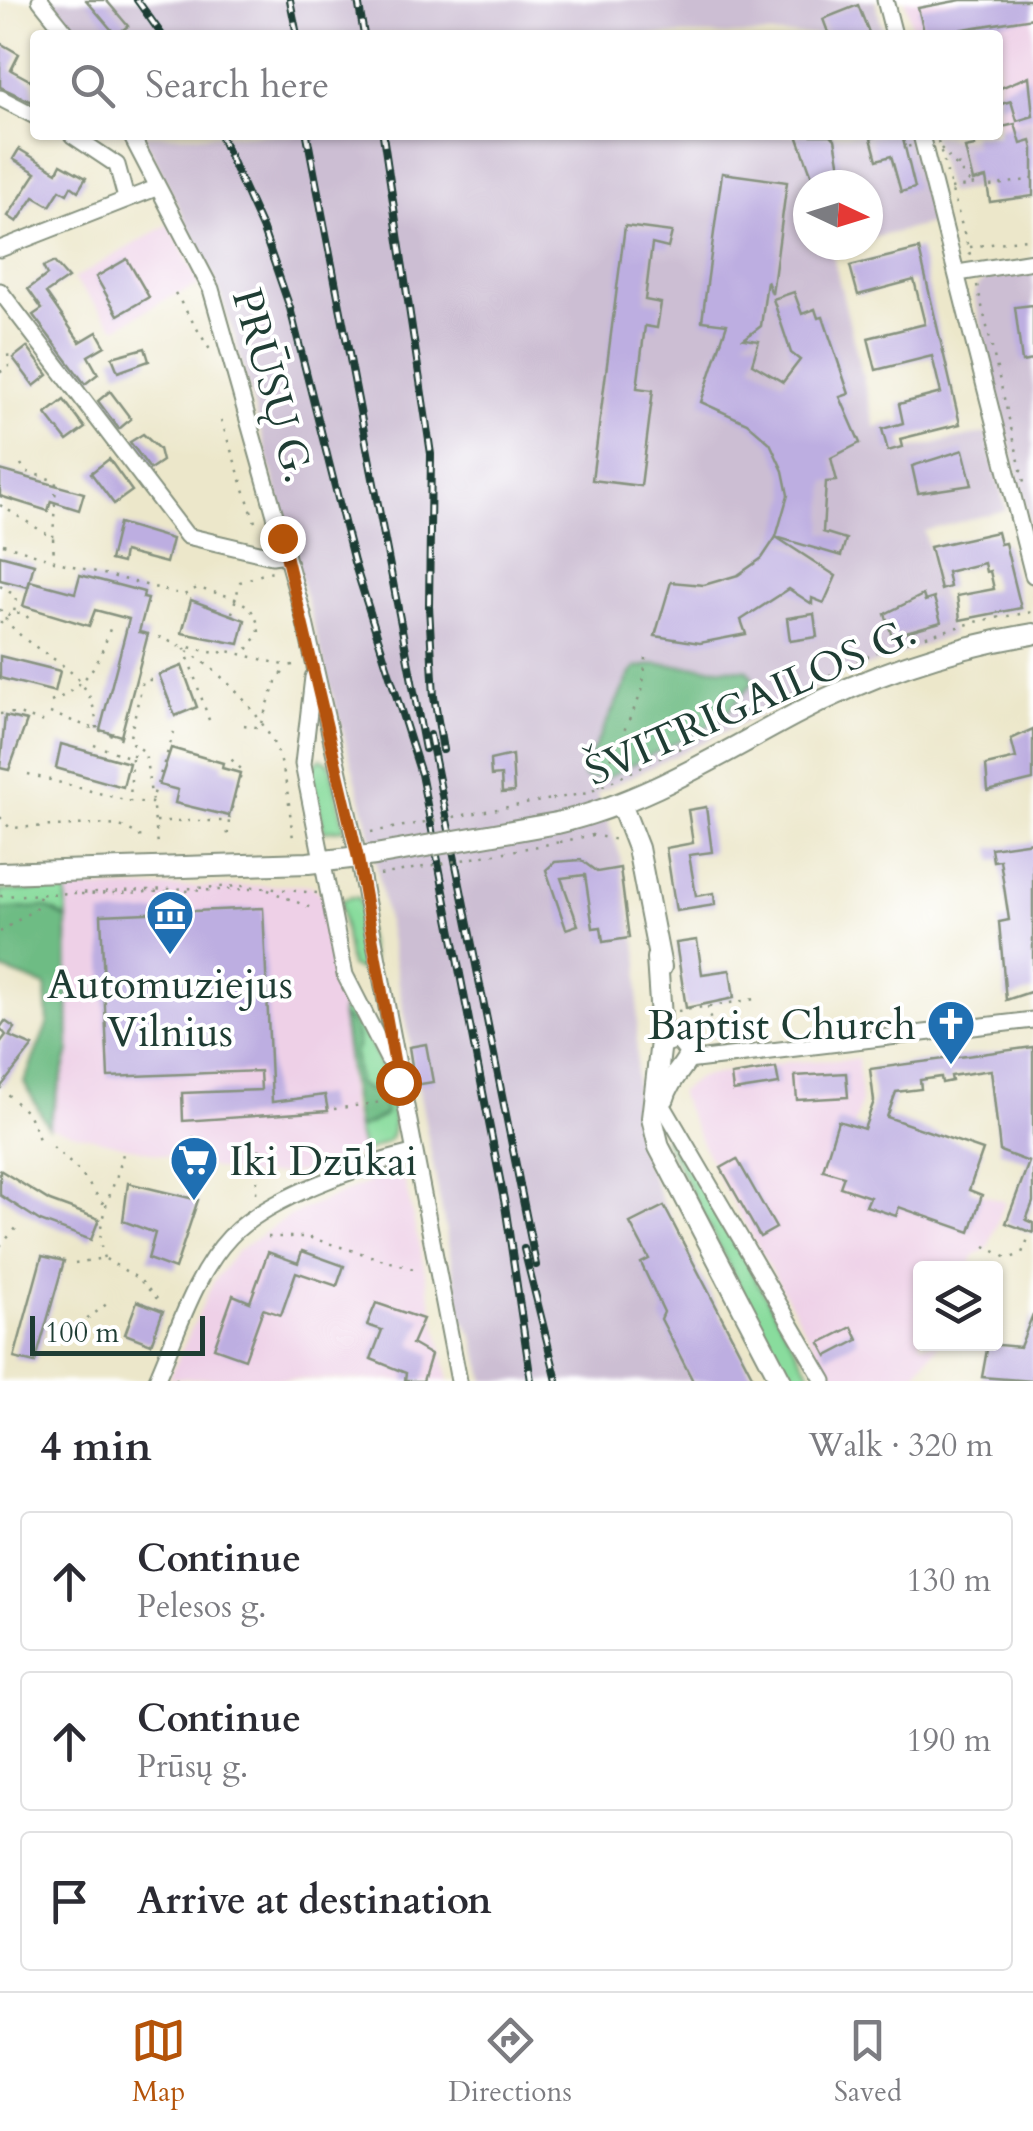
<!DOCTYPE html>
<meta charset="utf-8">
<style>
:root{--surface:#fff;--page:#f2f2f3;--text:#2b2b33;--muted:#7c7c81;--line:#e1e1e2;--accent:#b45309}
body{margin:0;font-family:Cardo,serif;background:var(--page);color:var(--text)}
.controls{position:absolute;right:30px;bottom:30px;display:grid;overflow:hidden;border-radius:10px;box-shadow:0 2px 8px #0004}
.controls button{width:90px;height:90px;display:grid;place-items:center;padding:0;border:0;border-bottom:2px solid var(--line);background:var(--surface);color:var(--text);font:50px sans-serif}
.compass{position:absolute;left:793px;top:170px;width:90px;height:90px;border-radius:50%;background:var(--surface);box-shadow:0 2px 8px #0004;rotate:94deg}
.scale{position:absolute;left:30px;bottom:25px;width:175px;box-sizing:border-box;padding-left:10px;border:5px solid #1f3d34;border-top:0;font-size:28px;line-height:35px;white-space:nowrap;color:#1f3d34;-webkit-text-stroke:8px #fff;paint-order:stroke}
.stop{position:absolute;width:30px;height:30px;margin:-22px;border:8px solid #b45309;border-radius:50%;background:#fff}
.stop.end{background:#b45309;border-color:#fff;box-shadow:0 2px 10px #0008}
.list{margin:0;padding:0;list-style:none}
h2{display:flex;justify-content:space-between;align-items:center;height:130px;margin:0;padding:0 40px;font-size:42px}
h2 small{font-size:32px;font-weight:400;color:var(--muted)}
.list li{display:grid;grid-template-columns:65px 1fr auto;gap:30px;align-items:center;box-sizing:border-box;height:140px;margin:0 20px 20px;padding:0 20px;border:2px solid var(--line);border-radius:10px}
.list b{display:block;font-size:38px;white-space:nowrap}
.list p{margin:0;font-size:32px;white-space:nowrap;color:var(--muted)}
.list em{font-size:32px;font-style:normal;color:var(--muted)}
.icon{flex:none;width:55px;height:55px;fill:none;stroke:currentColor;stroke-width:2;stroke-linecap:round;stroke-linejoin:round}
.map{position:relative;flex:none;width:1033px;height:1381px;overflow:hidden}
.search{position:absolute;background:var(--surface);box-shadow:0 2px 8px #0004;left:30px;right:30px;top:30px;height:110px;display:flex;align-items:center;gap:25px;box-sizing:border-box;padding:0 35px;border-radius:10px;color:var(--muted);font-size:38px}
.sheet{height:610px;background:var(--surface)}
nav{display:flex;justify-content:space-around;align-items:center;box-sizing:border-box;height:140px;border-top:2px solid var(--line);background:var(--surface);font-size:28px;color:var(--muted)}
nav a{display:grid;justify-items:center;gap:5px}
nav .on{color:var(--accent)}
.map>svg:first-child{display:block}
.built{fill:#eed0e7}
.industrial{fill:#ccbed3}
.green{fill:#89dc9d;stroke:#548c68;stroke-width:2.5}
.forest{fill:#6ebc84;stroke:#467c5c;stroke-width:2.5}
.building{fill:#bdaee1}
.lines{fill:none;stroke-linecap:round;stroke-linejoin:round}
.minor-casing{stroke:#86927f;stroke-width:19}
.major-casing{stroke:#86927f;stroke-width:24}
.path{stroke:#86927f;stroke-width:2.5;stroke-dasharray:2.5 8;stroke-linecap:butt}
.minor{stroke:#fff;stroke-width:15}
.major{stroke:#fff;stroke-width:20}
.rail-casing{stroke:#1f3d34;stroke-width:8}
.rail{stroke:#fff;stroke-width:4;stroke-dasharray:11;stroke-linecap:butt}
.major-bridge-casing{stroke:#86927f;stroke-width:24;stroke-linecap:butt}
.path-bridge{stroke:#86927f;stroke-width:2.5;stroke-dasharray:2.5 8;stroke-linecap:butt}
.major-bridge{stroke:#fff;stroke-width:20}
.route{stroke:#b45309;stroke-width:12}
.labels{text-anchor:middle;stroke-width:8;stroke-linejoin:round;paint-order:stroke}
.street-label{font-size:42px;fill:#1f3d34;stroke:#fff}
.poi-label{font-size:42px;fill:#1f3d34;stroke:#fff}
</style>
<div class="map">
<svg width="1033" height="1381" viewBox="0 0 1033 1381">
<rect width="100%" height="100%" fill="#fff"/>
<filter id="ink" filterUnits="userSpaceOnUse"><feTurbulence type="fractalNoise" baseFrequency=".01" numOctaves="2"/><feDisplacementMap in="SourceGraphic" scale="20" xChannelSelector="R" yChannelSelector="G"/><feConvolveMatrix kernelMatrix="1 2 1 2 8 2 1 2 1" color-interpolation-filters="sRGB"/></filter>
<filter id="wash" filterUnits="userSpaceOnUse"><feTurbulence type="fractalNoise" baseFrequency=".0048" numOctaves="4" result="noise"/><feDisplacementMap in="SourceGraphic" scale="40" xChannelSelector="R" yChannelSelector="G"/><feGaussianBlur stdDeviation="2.25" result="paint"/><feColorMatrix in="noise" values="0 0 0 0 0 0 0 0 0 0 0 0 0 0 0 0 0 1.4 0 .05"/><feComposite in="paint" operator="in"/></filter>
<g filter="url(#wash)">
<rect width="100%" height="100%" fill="#ece7ca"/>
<!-- built -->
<g class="built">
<path d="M905,0H1033V119L998,128V35H914Z"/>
<path d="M169,224L200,285L166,299L116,328L73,279Z"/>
<path d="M310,885L326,898L338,967L351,1110L363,1153L317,1172L248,1176L48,1127L69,1051L66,889Z"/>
<path d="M858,1059L861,1101L849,1147L1005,1202L988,1248L973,1256L969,1268H920V1344H940L909,1381H834L717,1175L678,1092L700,1077L787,1062Z"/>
<path d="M390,1173L405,1182L449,1381L169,1378L213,1282L237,1251L291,1215Z"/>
</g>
<!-- industrial -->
<g class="industrial">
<path d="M52,0H875L884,35H80Z"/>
<path d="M1033,119V178L948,193L932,135L956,139L998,135V128Z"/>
<path d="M143,135H910L934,223L868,239V185H808V245H842L831,248L875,427L897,421L905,450L986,433L1006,510L924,531L952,635L840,676L597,793L619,852L639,961L635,1114L640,1146L664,1206L755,1381H485L474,1338L462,1317L370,831L235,338L216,282Z"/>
<path d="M1033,272V536L974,296L978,285L987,279Z"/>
</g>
<!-- green -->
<g class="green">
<path d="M321,758L330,764L345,829L324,831L310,768Z"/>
<path d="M66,889L67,919L56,911L0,910V891Z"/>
<path d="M350,897L359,898L372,961L363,972L350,966L340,901Z"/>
<path d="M352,1009C369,1038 406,1105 389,1140L363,1153L357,1129L383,1117L377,1093L358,1085L351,1021L342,1017V1010Z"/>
<path d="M672,1135L815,1381H787L664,1138Z"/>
</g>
<!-- forest -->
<g class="forest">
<path d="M656,664L748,670L754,681L726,714L711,724L606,778H585L582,773L630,675L636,668Z"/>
<path d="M45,907L67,919L69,1051L48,1127L24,1082L48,1023L46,986L0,969V910Z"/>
<path d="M342,1017C356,1023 357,1032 358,1046L354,1052L358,1085L381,1095L386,1114L357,1129Z"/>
</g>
<g id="blocks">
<!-- building -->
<g class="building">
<path d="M86,0H106L128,26L116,35Z"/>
<path d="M961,0H1033V18L925,35L918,8Z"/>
<path d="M858,5L870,35H829L823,19Z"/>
<path d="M0,43L19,54L11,70L33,82L34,103L0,87Z"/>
<path d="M1029,76L1033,116L1017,121L1011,101L998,105V89Z"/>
<path d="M1015,124L1021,144L1031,141L1033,149V196L990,202L986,178L973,181L965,148L975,146L972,135H998V128Z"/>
<path d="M797,135H831L835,139L843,185H815Z"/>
<path d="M884,135H902L915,188L901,192L891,156L877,160L871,138Z"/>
<path d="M19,149L57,172L61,164L86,178L78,191L71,186L67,194L60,190L50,206L34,197L17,222L8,216L36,173L13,159Z"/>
<path d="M722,173L787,182L772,294L767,281L761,326L744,339L759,341L752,364L783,382L800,360L791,353L773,299L794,292L802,314L815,309L818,318L823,317L849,394L840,397L860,443L831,458L837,481L826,482L823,532L846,539L841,556L776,537L788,495L783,471L770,443L747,423L701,402L727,324L702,321Z"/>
<path d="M625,226L672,232L668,248L652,244L645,300L661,303L657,328L645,326L637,388L653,390L641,486L592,480Z"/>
<path d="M919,249L960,424L900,439L902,447L888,451L882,429L903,423L899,404L941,393L932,356L876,370L868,338L925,324L914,280L858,295L850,266Z"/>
<path d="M127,259L149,297L118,315L96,277Z"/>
<path d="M54,262L68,278L46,293L80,342L97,332L105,346L88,356L98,374L85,384L33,315L42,309L28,289L47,275L43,267Z"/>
<path d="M1033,305V360L1022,362L1015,307Z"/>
<path d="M27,347L48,375L34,386L13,358Z"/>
<path d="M145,348L149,361L118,372L112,357Z"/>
<path d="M110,391L131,419L119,429L98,401Z"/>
<path d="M64,400L85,428L67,441L46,414Z"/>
<path d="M143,434L159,449L162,461L150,469L130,442Z"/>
<path d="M963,450L972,485L918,493L912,466Z"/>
<path d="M109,459L132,491L114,504L91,473Z"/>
<path d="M0,470L84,493L79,510L51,501L48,511L0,496Z"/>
<path d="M119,523L172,539L166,563L124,552L122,563L110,560Z"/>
<path d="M997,532L1000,544L1005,543L1021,608L960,620L957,596L994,589L990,571L986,572L984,563L947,572L950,587L941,590L930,547Z"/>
<path d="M776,537L836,576L824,603L812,598V604L789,589L741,620L746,634L700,643L655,636L671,582L704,585L738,575L762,558Z"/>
<path d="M0,555L34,564L28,587L0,580Z"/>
<path d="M80,575L144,592L143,598L148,599L139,632L148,634L121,736L100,730L129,619L95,610L89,626L23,606L30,581L75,593Z"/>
<path d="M923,595L925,601L934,598L941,622L892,636L885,614Z"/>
<path d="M191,600L245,620L239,644L182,633Z"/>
<path d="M814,614L817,637L790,641L787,618Z"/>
<path d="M0,656L60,671L55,692L0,678Z"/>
<path d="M182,666L197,707L175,716L159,675Z"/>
<path d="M5,716L27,721L9,770L0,768Z"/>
<path d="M1033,729V780L988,791L986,765L1016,758L1011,739Z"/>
<path d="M61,744L129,763L123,787L56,768Z"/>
<path d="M171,748L223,763L222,768L240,773L229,816L175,803L178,790L159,785Z"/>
<path d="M512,755L514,792L502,793L501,775L491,776L490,760Z"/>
<path d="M706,807L712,852L689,855L696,896L714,893L715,905L676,911L666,848L693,843L688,810Z"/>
<path d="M1033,842V991L1006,1000L999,922L1009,920L1000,860L993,861L991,848Z"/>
<path d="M581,860L597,872L620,868L629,938L603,942L601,927L593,928L585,875L561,878L578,925L566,929L546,870L555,862Z"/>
<path d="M263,908L272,1102L325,1095L328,1111L183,1121L182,1093L261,1090L260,1071L108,1077L101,915Z"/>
<path d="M697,940L702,974L730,970L734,998L686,1008L676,943Z"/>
<path d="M5,1021L15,1028L9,1036L33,1046L0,1088V1043L6,1035L0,1028Z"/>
<path d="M426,1044L433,1082L415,1085L409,1047Z"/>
<path d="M1033,1047V1202L1026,1220L1033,1223V1233L1006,1223L1029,1162L1000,1151L991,1070L951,1076L952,1081L942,1083L941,1077L920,1080L921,1089L896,1092L887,1117L983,1150L969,1190L982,1195L970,1232L899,1207L896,1216L866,1206L870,1197L840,1187L844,1176L823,1170L838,1121L864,1129L874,1101L870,1069Z"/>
<path d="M776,1068L779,1084L733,1091L731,1075Z"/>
<path d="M846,1073L848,1097L797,1100L795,1076Z"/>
<path d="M737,1159L776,1228L760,1237L721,1168Z"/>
<path d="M0,1170L50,1201L99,1219L91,1240L40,1221L0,1195Z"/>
<path d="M128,1183L198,1200L175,1269L148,1259L155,1233L123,1221Z"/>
<path d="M664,1206L755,1381H693L661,1319L664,1312L641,1263L649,1259L630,1223Z"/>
<path d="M302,1251L344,1266L337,1286L296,1272L281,1315L263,1309L245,1359L214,1348L233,1295L250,1302L268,1252L298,1263Z"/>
<path d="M42,1256L64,1261L35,1363L14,1358Z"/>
<path d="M137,1301L163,1311L151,1344L125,1334Z"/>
<path d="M376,1303L423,1319L412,1344L431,1355L423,1381H405L406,1373L371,1359L382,1330L367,1325Z"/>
<path d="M1033,1314V1381L982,1377L988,1344L1020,1347Z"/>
<path d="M852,1327L858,1340L827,1356L820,1343Z"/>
</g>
</g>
</g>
<g filter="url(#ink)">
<use href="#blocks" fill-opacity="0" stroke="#86927f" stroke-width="2.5"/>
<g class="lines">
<!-- minor casing -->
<g class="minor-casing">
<g id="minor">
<path d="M40,0L68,35"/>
<path d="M885,0L894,35"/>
<path d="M0,98L35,116"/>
<path d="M72,135L117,165L126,198"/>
<path d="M131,135L211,289L303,614L358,857L459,1381"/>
<path d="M921,135L1033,575"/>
<path d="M0,249L156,188"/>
<path d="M958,273L1033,261"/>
<path d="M0,291L187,536L272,556L286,554"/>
<path d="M313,677L303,764L345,975L388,1059"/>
<path d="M687,1061L1033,1020"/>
<path d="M662,1104L824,1381"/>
<path d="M156,1381C177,1334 194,1275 230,1237C267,1198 360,1166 412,1153"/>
</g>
</g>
<!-- major casing -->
<g class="major-casing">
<g id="major">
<path d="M621,804L638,848L661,967"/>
<path d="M557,823C643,803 717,756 794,715C869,675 949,648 1033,634"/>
<path d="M0,873L308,863L375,855"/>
<path d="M657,958L662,1033L652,1118L659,1147L781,1381"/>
<path d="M661,1043L678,1037L690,1052C686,1067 670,1076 664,1098"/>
</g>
</g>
<!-- path -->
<g class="path">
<path d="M906,135L910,149"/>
<path d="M938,141L971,258"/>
<path d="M941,148L972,185"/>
<path d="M957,165L968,162"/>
<path d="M990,186L1033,179"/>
<path d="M951,189L980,183L979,180"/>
<path d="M970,247L1033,238"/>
<path d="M977,285L1024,482"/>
<path d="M175,293L212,353"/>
<path d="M0,372L9,368L8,352"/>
<path d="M221,420L255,522"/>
<path d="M21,464L25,471L56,481L53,538"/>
<path d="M0,505L53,538L54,561L184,595L197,588C226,596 258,598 259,634L243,655"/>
<path d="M3,544L53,560"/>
<path d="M0,586L16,596L14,614"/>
<path d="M0,609C25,661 94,655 97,731"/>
<path d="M232,613L240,582L275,570"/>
<path d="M0,623L11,613L25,614L32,623"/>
<path d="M159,637C206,654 266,712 281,762C288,786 290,814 293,839"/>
<path d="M151,680H143L129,741L145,752L158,844"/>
<path d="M51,702C89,685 101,660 112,622"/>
<path d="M50,713L129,741"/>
<path d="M0,714L15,713L48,723"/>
<path d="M209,720L184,646L219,654L224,650L288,666L299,664"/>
<path d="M261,723L276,682L287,667"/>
<path d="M244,725L262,728"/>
<path d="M94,745L132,758L136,748"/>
<path d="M132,758L130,801L151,803L174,732"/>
<path d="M28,774L128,801"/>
<path d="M598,787L642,692L646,658"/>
<path d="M552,799L588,793L887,647L983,620L1033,612"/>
<path d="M0,817L10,828L96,824L120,826L140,835L141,844"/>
<path d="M229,819L242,770L231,759"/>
<path d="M156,821H229L227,841"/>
<path d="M560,842L592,835L617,840"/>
<path d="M268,890L316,910"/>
<path d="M81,894L251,889"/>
<path d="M0,896L244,886L317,893"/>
<path d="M0,932L35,909L41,894"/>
<path d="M708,1006L711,1024"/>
<path d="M678,1011L755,999"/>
<path d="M0,1087L29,1115L41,1144"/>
<path d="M334,1109L389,1101"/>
<path d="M53,1147L79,1171L105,1206"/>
<path d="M187,1170L194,1136"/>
<path d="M256,1193L260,1143"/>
<path d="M268,1237H308L417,1270"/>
<path d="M0,1246L20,1224"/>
<path d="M985,1246L1009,1259L1022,1253L1028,1239"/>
<path d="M104,1258C91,1222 117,1187 123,1153"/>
<path d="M75,1263L104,1258L139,1279L160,1302"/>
<path d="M54,1345L108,1303"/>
<path d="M176,1378L177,1381"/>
</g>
<!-- minor -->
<use href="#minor" class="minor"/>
<!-- major -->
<use href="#major" class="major"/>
<!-- rail casing -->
<g class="rail-casing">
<g id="rail">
<path d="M137,0L162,35"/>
<path d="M290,0L297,35"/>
<path d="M358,0L364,35"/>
<path d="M220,135L263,230L290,308L354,562L421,774L505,1205L531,1381"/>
<path d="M307,135L425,749"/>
<path d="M383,135L431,454L429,606L434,697L443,750"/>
<path d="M430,735L536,1265"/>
<path d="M524,1249L557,1381"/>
</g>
</g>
<!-- rail -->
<use href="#rail" class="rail"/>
<!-- major-bridge casing -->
<g class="major-bridge-casing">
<path id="major-bridge" d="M375,855L557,823"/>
</g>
<!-- path-bridge -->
<g class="path-bridge">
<path d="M371,832L552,799"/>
<path d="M380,875L560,842"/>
</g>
<!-- major-bridge -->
<use href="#major-bridge" class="major-bridge"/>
</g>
</g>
<g class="lines" filter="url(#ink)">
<!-- route -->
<path class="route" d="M282,538L358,858L398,1082"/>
</g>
<!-- icons -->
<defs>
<g id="museum-pin" transform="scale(2.5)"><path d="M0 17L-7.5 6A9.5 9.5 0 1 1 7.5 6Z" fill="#1f6fb2" stroke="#fff"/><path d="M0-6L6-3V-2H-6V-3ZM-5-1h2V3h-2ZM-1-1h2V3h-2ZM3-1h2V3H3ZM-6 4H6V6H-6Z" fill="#fff"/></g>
<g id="church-pin" transform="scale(2.5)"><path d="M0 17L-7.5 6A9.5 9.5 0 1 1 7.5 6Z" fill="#1f6fb2" stroke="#fff"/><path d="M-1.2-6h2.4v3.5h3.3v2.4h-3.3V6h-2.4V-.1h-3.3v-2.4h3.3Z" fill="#fff"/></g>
<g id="supermarket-pin" transform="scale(2.5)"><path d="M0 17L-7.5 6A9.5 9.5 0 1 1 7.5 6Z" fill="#1f6fb2" stroke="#fff"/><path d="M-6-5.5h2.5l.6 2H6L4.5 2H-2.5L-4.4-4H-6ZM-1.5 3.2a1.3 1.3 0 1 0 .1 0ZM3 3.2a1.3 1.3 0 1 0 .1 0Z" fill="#fff"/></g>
</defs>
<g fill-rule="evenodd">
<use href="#museum-pin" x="170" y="914"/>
<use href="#church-pin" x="951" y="1024"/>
<use href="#supermarket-pin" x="194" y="1160"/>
</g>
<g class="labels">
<!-- street labels -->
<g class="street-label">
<text transform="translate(274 385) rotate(74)" y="15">PRŪSŲ G.</text>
<text transform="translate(750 700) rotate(-24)" y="15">ŠVITRIGAILOS G.</text>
</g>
<!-- poi labels -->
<g class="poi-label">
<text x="170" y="998">Automuziejus<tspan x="170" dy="48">Vilnius</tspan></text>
<text x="916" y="1039" text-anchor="end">Baptist Church</text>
<text x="229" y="1175" text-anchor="start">Iki Dzūkai</text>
</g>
</g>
</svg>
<div class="controls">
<button><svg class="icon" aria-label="layers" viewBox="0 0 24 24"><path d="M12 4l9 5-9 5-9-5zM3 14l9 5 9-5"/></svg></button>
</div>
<svg class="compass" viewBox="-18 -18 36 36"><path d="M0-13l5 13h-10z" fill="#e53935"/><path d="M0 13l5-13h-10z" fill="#7c7c81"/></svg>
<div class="scale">100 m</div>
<div class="stop" style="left:398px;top:1082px"></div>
<div class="stop end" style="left:282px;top:538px"></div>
<div class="search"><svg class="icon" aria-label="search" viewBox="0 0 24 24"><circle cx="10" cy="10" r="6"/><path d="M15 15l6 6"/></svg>Search here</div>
</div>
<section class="sheet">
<h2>4 min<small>Walk · 320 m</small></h2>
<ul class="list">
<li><svg class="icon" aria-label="ahead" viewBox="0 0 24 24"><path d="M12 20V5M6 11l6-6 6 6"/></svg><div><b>Continue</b><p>Pelesos g.</p></div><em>130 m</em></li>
<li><svg class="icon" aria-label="ahead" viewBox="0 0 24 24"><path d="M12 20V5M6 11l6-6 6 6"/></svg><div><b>Continue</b><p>Prūsų g.</p></div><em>190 m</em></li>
<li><svg class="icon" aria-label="arrive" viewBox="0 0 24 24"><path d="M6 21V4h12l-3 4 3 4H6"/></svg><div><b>Arrive at destination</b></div></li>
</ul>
</section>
<nav>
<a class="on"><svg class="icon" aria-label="map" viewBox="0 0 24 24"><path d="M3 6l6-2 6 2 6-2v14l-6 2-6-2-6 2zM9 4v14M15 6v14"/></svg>Map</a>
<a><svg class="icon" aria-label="directions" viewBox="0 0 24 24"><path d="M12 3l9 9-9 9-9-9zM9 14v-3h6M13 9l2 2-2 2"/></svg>Directions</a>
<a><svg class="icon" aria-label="saved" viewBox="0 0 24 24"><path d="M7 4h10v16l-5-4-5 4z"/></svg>Saved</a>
</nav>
